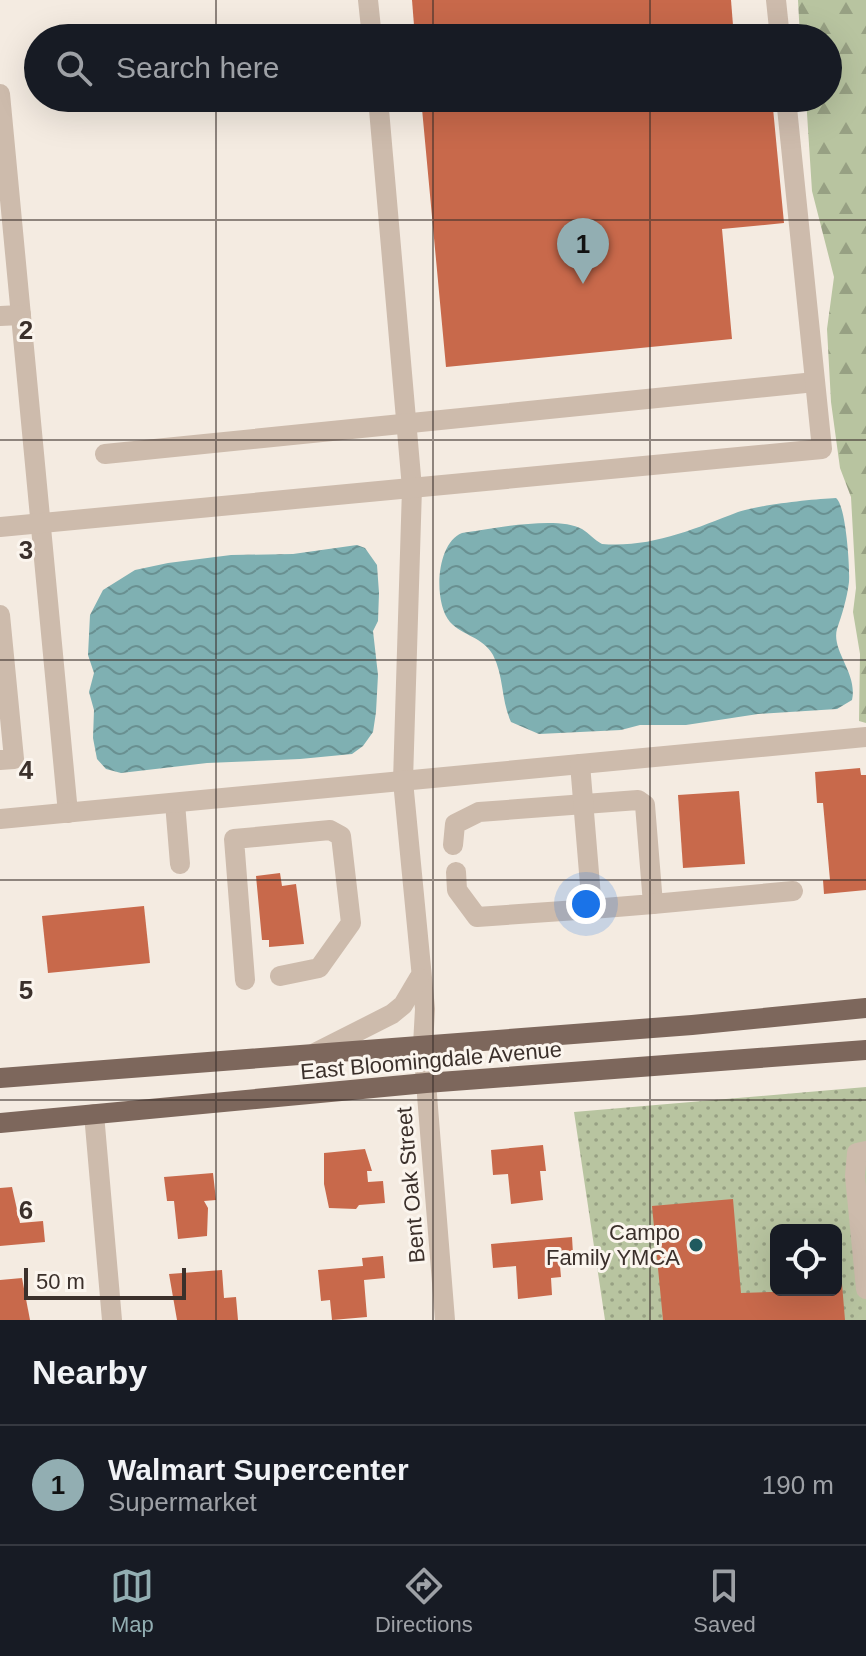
<!DOCTYPE html>
<style>
:root{--surface:#171b24;--page:#20242c;--text:#f1f3f6;--muted:#9ea1a6;--line:#363941;--accent:#92aeb2}
body{margin:0;font-family:Helvetica,sans-serif;background:var(--page);color:var(--text)}
.controls{position:absolute;right:24px;bottom:24px;display:grid;overflow:hidden;border-radius:12px;box-shadow:0 8px 32px #0002}
.controls button{width:72px;height:72px;display:grid;place-items:center;padding:0;border:0;border-bottom:2px solid var(--line);background:var(--surface);color:var(--text);font:40px sans-serif}
.scale{position:absolute;left:24px;bottom:20px;width:162px;box-sizing:border-box;padding-left:8px;border:4px solid #3b302b;border-top:0;font-size:22px;line-height:28px;white-space:nowrap;color:#3b302b;-webkit-text-stroke:6px #fbf5ee;paint-order:stroke}
.you{position:absolute;left:586px;top:904px;width:28px;height:28px;margin:-20px;border:6px solid #fff;border-radius:50%;background:#1a73e8;box-shadow:0 0 0 12px #1a73e833}
.badge{display:grid;place-items:center;width:52px;height:52px;border-radius:50%;background:var(--accent);color:#111;font-size:26px;font-weight:700}
.pin{position:absolute;translate:-50% -66px;filter:drop-shadow(0 2px 4px #0008)}
.pin::after{content:'';position:absolute;top:42px;width:28px;height:24px;background:inherit;clip-path:polygon(0 0,100% 0,50% 100%)}
.list{margin:0;padding:0;list-style:none}
h2{display:flex;justify-content:space-between;align-items:center;height:104px;margin:0;padding:0 32px;font-size:34px}
h2 small{font-size:26px;font-weight:400;color:var(--muted)}
.list li{display:grid;grid-template-columns:52px 1fr auto;gap:24px;align-items:center;box-sizing:border-box;height:120px;padding:0 32px;border-top:2px solid var(--line)}
.list b{display:block;font-size:30px;white-space:nowrap}
.list p{margin:0;font-size:26px;white-space:nowrap;color:var(--muted)}
.list em{font-size:26px;font-style:normal;color:var(--muted)}
.icon{flex:none;width:44px;height:44px;fill:none;stroke:currentColor;stroke-width:2;stroke-linecap:round;stroke-linejoin:round}
.map{position:relative;flex:none;width:866px;height:1320px;overflow:hidden}
.search{position:absolute;background:var(--surface);box-shadow:0 8px 32px #0002;left:24px;right:24px;top:24px;height:88px;display:flex;align-items:center;gap:20px;box-sizing:border-box;padding:0 28px;border-radius:44px;color:var(--muted);font-size:30px}
.sheet{height:224px;background:var(--surface)}
nav{display:flex;justify-content:space-around;align-items:center;box-sizing:border-box;height:112px;border-top:2px solid var(--line);background:var(--surface);font-size:22px;color:var(--muted)}
nav a{display:grid;justify-items:center;gap:4px}
nav .on{color:var(--accent)}
.map>svg:first-child{display:block}
.forest{fill:url(#forest-firs)}
.park{fill:url(#park-dots);fill-rule:evenodd}
.water{fill:url(#water-waves)}
.building{fill:#c8694b}
.lines{fill:none;stroke-linecap:round;stroke-linejoin:round}
.minor{stroke:#cdbbac;stroke-width:20}
.major{stroke:#7d675c;stroke-width:20}
.grid{fill:none;stroke:#3b302b;stroke-width:2;stroke-opacity:0.55}
.poi-dot{fill:#1f5a5e;stroke:#fbf5ee;stroke-width:3}
.labels{text-anchor:middle;stroke-width:6;stroke-linejoin:round;paint-order:stroke}
.street-label{font-size:22px;fill:#3b302b;stroke:#fbf5ee}
.poi-label{font-size:22px;fill:#3b302b;stroke:#fbf5ee;text-anchor:end}
.grid-label{font-size:26px;text-anchor:middle;font-weight:bold;fill:#3b302b;stroke:#fbf5ee;stroke-width:6;stroke-linejoin:round;paint-order:stroke}
</style>
<div class="map">
<svg width="866" height="1320" viewBox="0 0 866 1320">
<defs>
<pattern id="forest-firs" width="22" height="20" patternUnits="userSpaceOnUse" patternTransform="scale(2)"><rect width="22" height="20" fill="#b8c4a0"/><path d="M5 1l3.5 6h-7zM16 11l3.5 6h-7z" fill="#97a083"/></pattern>
<pattern id="park-dots" width="8" height="8" patternUnits="userSpaceOnUse" patternTransform="scale(2)"><rect width="8" height="8" fill="#b8c4a0"/><path d="M2 2h.1M6 6h.1" fill="none" stroke="#97a083" stroke-width="1.8" stroke-linecap="round"/></pattern>
<pattern id="water-waves" width="16" height="10" patternUnits="userSpaceOnUse" patternTransform="scale(2)"><rect width="16" height="10" fill="#7fb0b2"/><path d="M0 5q4-4 8 0t8 0" fill="none" stroke="#699091"/></pattern>
</defs>
<rect width="100%" height="100%" fill="#f4ebe1"/>
<!-- forest -->
<path class="forest" d="M798,0H866V723L859,721L860,654L853,612L856,588L851,497L840,468L831,402L827,329L834,277L812,191L806,98H828V38H800Z"/>
<!-- park -->
<path class="park" d="M866,1087V1320H605L574,1112ZM776,1230H836V1290H776Z"/>
<!-- water -->
<g class="water">
<path d="M836,498C846,505 850,568 849,582C847,598 842,615 837,629C831,651 858,673 852,700L837,709L758,714L686,725H640L621,730L539,734L511,722C501,700 504,676 493,655C483,637 463,636 450,622C433,602 436,543 462,533C490,529 557,515 582,529C589,533 594,540 602,544C651,548 694,529 738,512C759,505 812,499 836,498Z"/>
<path d="M357,545L365,548L377,565L379,593L378,621L373,631L378,675L376,712L373,732L363,746L352,754L300,759L207,763L121,773L106,769L97,759L93,738L94,710L89,692L94,673L88,655L90,615L103,590L135,570L168,563L231,555L293,554Z"/>
</g>
<!-- building -->
<g class="building">
<path d="M412,0H731L734,38H415Z"/>
<path d="M421,98H772L784,223L722,229L732,339L446,367Z"/>
<path d="M860,768L861,775H866V890L824,894L823,880H830L823,803H817L815,772Z"/>
<path d="M739,791L745,864L683,868L678,795Z"/>
<path d="M280,873L282,886L296,884L304,944L269,947V940H262L256,876Z"/>
<path d="M144,906L150,963L48,973L42,916Z"/>
<path d="M543,1145L546,1171H540L543,1200L511,1204L508,1174L493,1175L491,1150Z"/>
<path d="M365,1149L372,1171H367L368,1182L383,1181L385,1203L359,1205L356,1209L329,1208L324,1184V1153Z"/>
<path d="M213,1173L216,1200L204,1201L208,1208L207,1236L178,1239L174,1201H167L164,1177Z"/>
<path d="M12,1187L20,1223L43,1221L45,1242L0,1246V1188Z"/>
<path d="M733,1199L741,1293L836,1290V1284H842L845,1320H663L652,1206Z"/>
<path d="M572,1237L573,1254L559,1255L561,1277L551,1278L552,1295L518,1299L516,1266L493,1268L491,1244Z"/>
<path d="M383,1256L385,1278L364,1280L367,1317L332,1320L330,1300L321,1301L318,1270L363,1266L362,1258Z"/>
<path d="M222,1270L224,1298L236,1297L238,1320H177L169,1274Z"/>
<path d="M22,1278L30,1320H0V1280Z"/>
</g>
<g class="lines">
<!-- minor -->
<g class="minor">
<path d="M368,0L372,38"/>
<path d="M776,0L780,38"/>
<path d="M0,94L68,813"/>
<path d="M378,98L412,488L403,781L425,1009L423,1045L445,1320"/>
<path d="M0,316L21,315"/>
<path d="M105,454L815,382"/>
<path d="M0,527L822,449L786,98"/>
<path d="M0,615L14,759L0,760"/>
<path d="M175,803L180,864"/>
<path d="M0,819L866,737"/>
<path d="M453,845L455,824L479,812L638,800L645,805L653,904L592,909"/>
<path d="M456,872L457,890L477,917L592,909L580,764"/>
<path d="M653,904L793,891"/>
<path d="M245,980L234,839L330,830L341,836L351,923L319,968L280,976"/>
<path d="M315,1053L392,1014L403,1005L419,978"/>
<path d="M94,1114L112,1320"/>
<path d="M866,1151L857,1153L855,1176L866,1289"/>
</g>
<!-- major -->
<g class="major">
<path d="M0,1078L692,1025L866,1008"/>
<path d="M0,1123L426,1083L866,1050"/>
</g>
</g>
<!-- grid -->
<path class="grid" d="M216,0V38M433,0V38M650,0V38M216,98V1320M433,98V1320M650,98V1320M0,220H866M0,440H866M0,660H866M0,880H866M0,1100H866"/>
<!-- markers -->
<circle class="poi-dot" cx="696" cy="1245" r="8"/>
<g class="labels">
<!-- street labels -->
<g class="street-label">
<text transform="translate(431 1060) rotate(-5)" y="8">East Bloomingdale Avenue</text>
<text transform="translate(410 1185) rotate(-95)" y="8">Bent Oak Street</text>
</g>
<!-- poi labels -->
<g class="poi-label">
<text x="680" y="1240">Campo<tspan x="680" dy="25">Family YMCA</tspan></text>
</g>
</g>
<g class="grid-label">
<text x="26" y="339">2</text>
<text x="26" y="559">3</text>
<text x="26" y="779">4</text>
<text x="26" y="999">5</text>
<text x="26" y="1219">6</text>
</g>
</svg>
<div class="controls">
<button><svg class="icon" aria-label="locate" viewBox="0 0 24 24"><circle cx="12" cy="12" r="6"/><path d="M12 2v4M12 18v4M2 12h4M18 12h4"/></svg></button>
</div>
<div class="scale">50 m</div>
<div class="you"></div>
<div class="pin badge" style="left:583px;top:284px">1</div>
<div class="search"><svg class="icon" aria-label="search" viewBox="0 0 24 24"><circle cx="10" cy="10" r="6"/><path d="M15 15l6 6"/></svg>Search here</div>
</div>
<section class="sheet">
<h2>Nearby<small></small></h2>
<ul class="list">
<li><span class="badge">1</span><div><b>Walmart Supercenter</b><p>Supermarket</p></div><em>190 m</em></li>
</ul>
</section>
<nav>
<a class="on"><svg class="icon" aria-label="map" viewBox="0 0 24 24"><path d="M3 6l6-2 6 2 6-2v14l-6 2-6-2-6 2zM9 4v14M15 6v14"/></svg>Map</a>
<a><svg class="icon" aria-label="directions" viewBox="0 0 24 24"><path d="M12 3l9 9-9 9-9-9zM9 14v-3h6M13 9l2 2-2 2"/></svg>Directions</a>
<a><svg class="icon" aria-label="saved" viewBox="0 0 24 24"><path d="M7 4h10v16l-5-4-5 4z"/></svg>Saved</a>
</nav>
